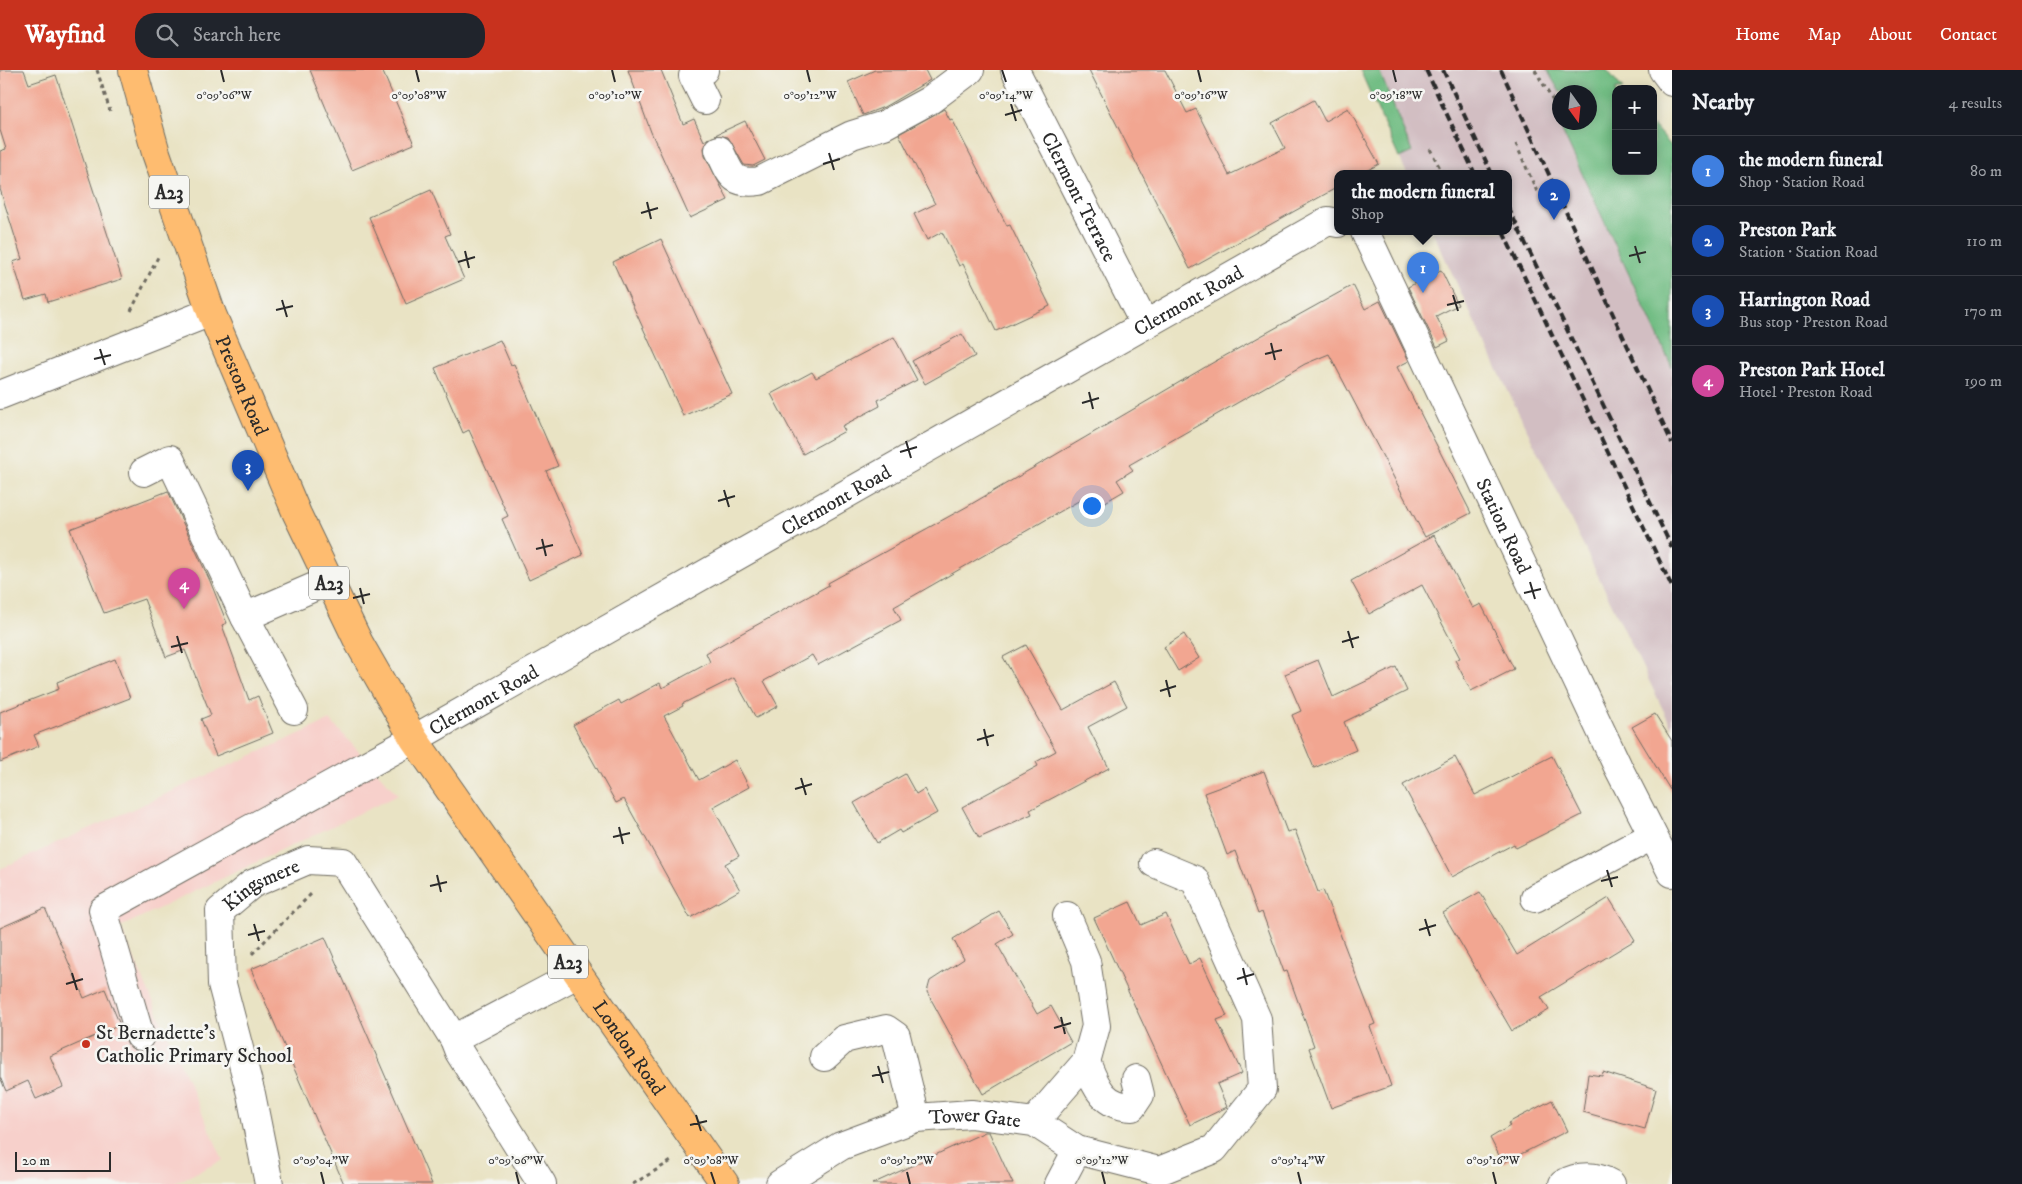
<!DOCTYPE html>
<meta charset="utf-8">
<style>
:root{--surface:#171b24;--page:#20242c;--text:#f1f3f6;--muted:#9ea1a6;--line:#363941;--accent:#c8321e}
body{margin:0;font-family:"IM FELL DW Pica",serif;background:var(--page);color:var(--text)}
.controls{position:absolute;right:15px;top:15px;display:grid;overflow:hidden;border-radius:10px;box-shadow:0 2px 12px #0003}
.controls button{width:45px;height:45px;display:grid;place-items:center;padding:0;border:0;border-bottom:1px solid var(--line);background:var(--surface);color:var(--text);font:25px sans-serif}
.compass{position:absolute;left:1552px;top:15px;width:45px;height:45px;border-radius:50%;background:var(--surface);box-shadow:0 2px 12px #0003;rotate:165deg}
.scale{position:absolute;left:15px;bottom:12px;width:96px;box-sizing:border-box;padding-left:5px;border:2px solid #2b2b2b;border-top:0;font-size:14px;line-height:18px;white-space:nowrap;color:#2b2b2b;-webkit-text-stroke:4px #f6f6f2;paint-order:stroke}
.you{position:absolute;left:1091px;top:435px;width:18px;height:18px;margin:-12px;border:4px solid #fff;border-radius:50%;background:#1a73e8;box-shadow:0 0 0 8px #1a73e833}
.badge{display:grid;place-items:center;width:32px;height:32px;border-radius:50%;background:var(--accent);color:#fff;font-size:16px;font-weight:700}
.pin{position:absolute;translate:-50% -41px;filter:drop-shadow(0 1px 2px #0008)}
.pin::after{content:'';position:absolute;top:26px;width:18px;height:15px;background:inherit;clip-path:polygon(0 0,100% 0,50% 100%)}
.popup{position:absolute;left:1334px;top:100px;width:178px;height:65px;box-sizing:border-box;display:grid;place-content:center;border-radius:10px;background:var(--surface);filter:drop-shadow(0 1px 4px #0005);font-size:16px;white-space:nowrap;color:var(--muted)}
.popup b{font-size:19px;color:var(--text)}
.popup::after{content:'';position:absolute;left:50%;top:100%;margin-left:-10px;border:10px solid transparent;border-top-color:var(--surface)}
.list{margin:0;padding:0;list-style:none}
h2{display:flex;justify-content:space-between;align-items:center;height:65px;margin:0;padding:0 20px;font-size:21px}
h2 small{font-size:16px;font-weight:400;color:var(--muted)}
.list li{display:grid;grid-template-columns:32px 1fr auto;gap:15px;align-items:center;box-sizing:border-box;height:70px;padding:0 20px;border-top:1px solid var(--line)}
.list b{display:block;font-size:19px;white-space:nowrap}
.list p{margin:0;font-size:16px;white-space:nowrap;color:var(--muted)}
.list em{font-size:16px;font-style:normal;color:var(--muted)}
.icon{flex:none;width:28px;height:28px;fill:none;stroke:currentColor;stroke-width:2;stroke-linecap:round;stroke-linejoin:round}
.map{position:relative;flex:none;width:1672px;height:1114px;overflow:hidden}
header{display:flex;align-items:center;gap:30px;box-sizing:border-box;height:70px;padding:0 25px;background:var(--accent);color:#fff}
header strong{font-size:24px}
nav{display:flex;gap:28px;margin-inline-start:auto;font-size:18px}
.search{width:350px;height:45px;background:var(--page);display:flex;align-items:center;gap:12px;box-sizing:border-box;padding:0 18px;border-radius:20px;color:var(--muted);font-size:19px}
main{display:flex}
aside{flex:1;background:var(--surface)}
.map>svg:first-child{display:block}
.built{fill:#f7d0cb}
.industrial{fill:#d2bec2;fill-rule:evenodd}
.forest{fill:#72bd84;stroke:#4e7458}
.building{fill:#f2a691}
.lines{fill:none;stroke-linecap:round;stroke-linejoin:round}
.minor-casing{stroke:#6e6b61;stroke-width:30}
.highway-casing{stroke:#6e6b61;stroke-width:30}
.path{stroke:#6e6b61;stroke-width:3;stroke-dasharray:4 4;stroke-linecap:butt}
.minor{stroke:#fff;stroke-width:28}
.highway{stroke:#febc70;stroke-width:28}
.rail{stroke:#2b2b2b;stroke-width:4;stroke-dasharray:8 4;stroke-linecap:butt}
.ticks{fill:none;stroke:#2b2b2b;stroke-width:2}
.poi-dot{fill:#c8321e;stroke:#f6f6f2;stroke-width:2}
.labels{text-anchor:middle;stroke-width:5;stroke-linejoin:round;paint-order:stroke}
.shield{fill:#f6f6f2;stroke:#686867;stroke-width:1}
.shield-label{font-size:19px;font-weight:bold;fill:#2b2b2b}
.street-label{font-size:20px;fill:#2b2b2b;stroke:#f6f6f2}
.poi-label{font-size:20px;fill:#2b2b2b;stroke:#f6f6f2;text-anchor:start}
.ticks-label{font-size:12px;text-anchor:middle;fill:#2b2b2b;stroke:#f6f6f2;stroke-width:5;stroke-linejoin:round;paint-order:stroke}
</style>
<header>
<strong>Wayfind</strong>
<div class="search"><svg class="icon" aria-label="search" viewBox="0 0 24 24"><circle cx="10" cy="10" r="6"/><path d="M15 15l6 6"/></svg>Search here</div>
<nav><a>Home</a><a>Map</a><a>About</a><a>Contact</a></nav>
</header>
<main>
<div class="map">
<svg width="1672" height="1114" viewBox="0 0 1672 1114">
<rect width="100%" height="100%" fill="#f6f6f2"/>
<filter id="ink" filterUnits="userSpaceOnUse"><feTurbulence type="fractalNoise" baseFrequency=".02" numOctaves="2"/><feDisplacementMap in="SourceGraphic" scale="10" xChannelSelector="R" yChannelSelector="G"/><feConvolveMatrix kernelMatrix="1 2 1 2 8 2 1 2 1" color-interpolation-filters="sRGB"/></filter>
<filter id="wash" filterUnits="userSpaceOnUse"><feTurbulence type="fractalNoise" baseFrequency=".0096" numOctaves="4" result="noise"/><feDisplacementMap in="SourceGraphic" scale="20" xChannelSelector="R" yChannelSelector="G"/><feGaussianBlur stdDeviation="1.12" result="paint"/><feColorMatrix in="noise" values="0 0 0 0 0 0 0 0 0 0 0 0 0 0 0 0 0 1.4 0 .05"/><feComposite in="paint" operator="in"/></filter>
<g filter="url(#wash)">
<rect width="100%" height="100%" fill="#e9e3c4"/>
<!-- built -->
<path class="built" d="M330,650L398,725L120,857L223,1090L173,1114H0V799Z"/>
<!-- industrial -->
<path class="industrial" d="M1360,0H1607L1623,19H1616V101H1653V55L1672,77V658L1474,251L1433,162H1508V104H1407ZM1560,22H1590V52H1560Z"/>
<!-- forest -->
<g class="forest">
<path d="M1360,0H1379L1412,82L1399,88Z"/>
<path d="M1547,0H1607L1623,19H1616V101H1653V55L1672,77V297L1559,54L1590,52V22H1560Z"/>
</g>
<g id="blocks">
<!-- building -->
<g class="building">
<path d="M0,0H24L29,14L56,5L122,209L48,232L46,224L25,230L13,192L22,189L0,119V81L6,79L0,60Z"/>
<path d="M310,0H382L414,74L352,100Z"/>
<path d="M628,0H661L683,54L694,49L704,71L710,68L704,78L705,86L728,130L690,148L651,62Z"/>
<path d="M875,0H925L930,10L884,37L863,45L848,12Z"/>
<path d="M1089,0H1165L1187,43L1196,39L1229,105L1285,78L1272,53L1314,30L1325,51L1348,38L1379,94L1360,104H1338V117L1190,199Z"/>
<path d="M944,39L950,50L952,49L1007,156L1010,155L1050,236L996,261L963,194L959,196L942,162L927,170L914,144L935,134L899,64Z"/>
<path d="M745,51L765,90L753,96L744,95L728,67L715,65Z"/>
<path d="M431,120L450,164L445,166L464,209L406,234L369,147Z"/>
<path d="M661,169L732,324L683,346L613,192Z"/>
<path d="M1441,200L1458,235L1436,246L1449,271L1437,277L1408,217Z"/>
<path d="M1353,215L1365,239L1380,231L1409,291L1397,297L1471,443L1425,467L1329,284L1305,294L1129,395L1133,400L1117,410L1124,421L1112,428L1089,442L1082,429L894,537L901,550L818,595L812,585L764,611L778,636L756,648L734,608L682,634L683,636L664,646L699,710L735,690L749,717L713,737L739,786L725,794L740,820L690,848L624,729L616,733L573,655L619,630L621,634L660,613L662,618L710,592L706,583L829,515L828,513L968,436L1214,292Z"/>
<path d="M962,264L975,286L925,314L912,291Z"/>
<path d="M894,267L917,310L878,330L880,336L842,356L845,361L803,384L771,324L812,302L816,308Z"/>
<path d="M500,270L511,295L514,294L558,396L546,401L583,485L529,510L502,449L508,446L469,360L463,363L435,298Z"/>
<path d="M168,421L210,511L227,553L222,555L249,630L258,626L273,663L216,686L201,649L211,645L185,580L166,587L144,529L104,543L70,459Z"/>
<path d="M1434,465L1473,538L1481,534L1514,599L1471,621L1455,590L1460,588L1422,515L1369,544L1351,511Z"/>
<path d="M1184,564L1199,588L1178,601L1164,577Z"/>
<path d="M1026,575L1063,640L1114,612L1127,636L1088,657L1109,698L1030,740L1032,744L979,768L962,737L1038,696L1036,692L1056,681L1003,587Z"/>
<path d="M115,589L130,628L34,665L39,676L0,692V642L59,619L57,612Z"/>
<path d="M1318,590L1333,627L1396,597L1407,621L1344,652L1356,680L1314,698L1292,645L1301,641L1285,604Z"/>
<path d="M1655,644L1672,671V723L1632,657Z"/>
<path d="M1552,686L1582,745L1516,778L1514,774L1452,807L1403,715L1455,687L1475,725Z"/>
<path d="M1264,701L1287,762L1295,760L1318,822L1323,820L1375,954L1370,956L1391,1016L1331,1038L1309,978L1314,976L1287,901L1284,902L1262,842L1258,844L1235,781L1227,785L1204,723Z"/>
<path d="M905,704L916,724L924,719L937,743L901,763L899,760L877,773L854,733Z"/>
<path d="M1480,822L1517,885L1609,828L1635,870L1541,927L1549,940L1512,961L1443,843Z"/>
<path d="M1130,832L1141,855L1166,844L1189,894L1200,888L1227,946L1217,950L1242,1003L1217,1014L1227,1037L1190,1055L1094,848Z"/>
<path d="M45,838L84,928L105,919L120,955L50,986L63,1017L36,1029L28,1011L6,1021L0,1007V858Z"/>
<path d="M999,841L1013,864L997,874L1037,944L1051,936L1071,972L983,1024L927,922L930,911L964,889L953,869Z"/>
<path d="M325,867L432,1114H344L251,899Z"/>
<path d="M1603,1002L1656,1019L1645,1059L1583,1042L1588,1004L1602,1006Z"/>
<path d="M1552,1030L1567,1061L1503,1093L1490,1068L1510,1056L1508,1053Z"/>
<path d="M985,1062H989L1013,1114H872Z"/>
</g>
</g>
</g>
<g filter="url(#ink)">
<use href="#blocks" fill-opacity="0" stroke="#6e6b61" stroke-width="1"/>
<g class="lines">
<!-- minor casing -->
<g class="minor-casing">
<g id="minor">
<path d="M704,0L693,6L705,30"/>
<path id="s1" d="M1015,0L1145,255"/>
<path d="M1663,0L1672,12"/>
<path d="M719,80C731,104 731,115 760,111L852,65L884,55L930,30L970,0"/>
<path id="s2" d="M1365,162L1618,697L1672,803"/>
<path d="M0,325L211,242"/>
<path d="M144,402L170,389L245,547L328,511"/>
<path d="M245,547L294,640"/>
<path d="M1535,828L1652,766"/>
<path id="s3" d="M140,966L103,840L414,669L1328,151L1338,153"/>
<path d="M454,969L459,982L542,1114"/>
<path d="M824,987L844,969L886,959L896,966L916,1048"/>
<path d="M1086,992C1096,1016 1102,1036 1132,1037L1140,1025L1136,1009"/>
<path d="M1034,1052L1086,992L1096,956L1086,891L1067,846"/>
<path id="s4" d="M269,1114L251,1024L222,914L220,841L252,814L308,790L343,792L454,969L577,904"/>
<path id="s5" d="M780,1114L841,1076L916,1048L971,1044L1034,1052L1077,1080L1159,1101L1214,1079L1262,1019L1257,949L1195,810L1154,793"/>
<path d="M1059,1114L1077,1080"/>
<path d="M1563,1114C1578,1105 1596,1105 1611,1114"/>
</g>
</g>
<!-- highway casing -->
<g class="highway-casing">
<g id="highway">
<path id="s6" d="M133,0L156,83L211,242L297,444L359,573L414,669L725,1114"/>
</g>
</g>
<!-- path -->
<g class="path">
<path d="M97,0L110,41"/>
<path d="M1535,0L1560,43"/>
<path d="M1516,74L1538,124"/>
<path d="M1430,79L1443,104"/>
<path d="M131,241L158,187"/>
<path d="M252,884L313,822"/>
<path d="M633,1114L673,1090"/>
</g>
<!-- minor -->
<use href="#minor" class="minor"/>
<!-- highway -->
<use href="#highway" class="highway"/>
<!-- rail -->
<g class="rail">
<path d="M1426,0L1475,104"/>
<path d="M1443,0L1492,104"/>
<path d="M1501,0L1672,373"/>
<path d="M1508,137L1672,478"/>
<path d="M1503,162L1672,517"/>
</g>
</g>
</g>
<!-- ticks -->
<path class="ticks" d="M221,0L224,12M416,0L419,12M612,0L615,12M807,0L810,12M1002,0L1006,12M1198,0L1201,12M1393,0L1396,12M1011,34L1016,51M1005,45L1022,40M829,83L834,100M823,94L840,89M647,132L651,149M641,143L658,138M1635,176L1640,193M465,181L469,198M1629,186L1646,182M458,192L475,187M1453,225L1458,241M282,230L287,247M1447,235L1464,231M276,240L293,236M1271,273L1275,290M100,279L105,295M1265,284L1282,280M94,289L111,285M1089,322L1093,339M1082,333L1099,328M906,371L911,388M900,382L917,377M724,420L729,437M718,431L735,426M542,469L546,486M536,479L553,475M1530,512L1535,529M360,518L364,534M1524,523L1541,519M353,528L370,524M1348,561L1353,578M177,566L182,583M1342,572L1359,567M171,577L188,573M1166,610L1170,627M1160,621L1176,616M984,659L988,676M977,670L994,665M801,708L806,725M795,719L812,714M619,757L623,774M613,767L630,763M1607,800L1612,817M437,805L441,822M1601,811L1618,807M430,816L447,812M1425,849L1430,866M254,854L259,871M1419,860L1436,855M248,865L265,861M1243,898L1247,915M72,903L77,920M1237,909L1254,904M66,914L83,909M1061,947L1065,964M1054,958L1071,953M878,996L883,1013M872,1006L889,1002M696,1045L701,1061M690,1055L707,1051M321,1102L324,1114M516,1102L519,1114M711,1102L715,1114M907,1102L910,1114M1102,1102L1105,1114M1298,1102L1301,1114M1493,1102L1496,1114"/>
<!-- markers -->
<circle class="poi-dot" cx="86" cy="974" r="5"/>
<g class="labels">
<!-- shield labels -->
<g class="shield">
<rect x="149" y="105.5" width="40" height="33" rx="4"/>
<rect x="309" y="496.5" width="40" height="33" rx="4"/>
<rect x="548" y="875.5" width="40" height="33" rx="4"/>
</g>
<g class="shield-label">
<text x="169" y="129">A23</text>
<text x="329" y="520">A23</text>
<text x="568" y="899">A23</text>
</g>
<!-- street labels -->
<g class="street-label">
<text dy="7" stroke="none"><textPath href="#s1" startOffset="142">Clermont Terrace</textPath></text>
<text dy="7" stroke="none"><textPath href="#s3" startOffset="1376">Clermont Road</textPath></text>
<text dy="7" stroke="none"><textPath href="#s6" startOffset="334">Preston Road</textPath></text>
<text dy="7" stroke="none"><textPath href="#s3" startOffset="971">Clermont Road</textPath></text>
<text dy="7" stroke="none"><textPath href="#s2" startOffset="325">Station Road</textPath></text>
<text dy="7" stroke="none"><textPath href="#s3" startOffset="566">Clermont Road</textPath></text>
<text dy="7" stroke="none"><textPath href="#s4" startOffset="328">Kingsmere</textPath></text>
<text dy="7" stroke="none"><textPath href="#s6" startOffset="1104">London Road</textPath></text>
<text dy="7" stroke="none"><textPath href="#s5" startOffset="211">Tower Gate</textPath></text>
</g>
<!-- poi labels -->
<g class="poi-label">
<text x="96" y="969">St Bernadette's<tspan x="96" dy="23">Catholic Primary School</tspan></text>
</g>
</g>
<g class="ticks-label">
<text x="224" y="29">0°09'06"W</text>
<text x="419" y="29">0°09'08"W</text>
<text x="615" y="29">0°09'10"W</text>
<text x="810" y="29">0°09'12"W</text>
<text x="1006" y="29">0°09'14"W</text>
<text x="1201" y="29">0°09'16"W</text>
<text x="1396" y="29">0°09'18"W</text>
<text x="321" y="1094">0°09'04"W</text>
<text x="516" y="1094">0°09'06"W</text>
<text x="711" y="1094">0°09'08"W</text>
<text x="907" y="1094">0°09'10"W</text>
<text x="1102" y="1094">0°09'12"W</text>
<text x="1298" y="1094">0°09'14"W</text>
<text x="1493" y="1094">0°09'16"W</text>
</g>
</svg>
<div class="controls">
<button>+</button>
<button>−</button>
</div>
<svg class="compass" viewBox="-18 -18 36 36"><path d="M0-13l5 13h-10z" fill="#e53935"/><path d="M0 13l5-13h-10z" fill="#9ea1a6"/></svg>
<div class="scale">20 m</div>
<div class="you"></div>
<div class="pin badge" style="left:1423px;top:223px;background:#3f7fe0">1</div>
<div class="popup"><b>the modern funeral</b>Shop</div>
<div class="pin badge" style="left:1554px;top:150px;background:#1a4fb4">2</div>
<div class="pin badge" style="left:248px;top:421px;background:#1a4fb4">3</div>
<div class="pin badge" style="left:184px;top:539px;background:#d1479c">4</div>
</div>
<aside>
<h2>Nearby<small>4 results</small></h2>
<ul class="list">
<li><span class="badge" style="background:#3f7fe0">1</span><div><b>the modern funeral</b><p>Shop · Station Road</p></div><em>80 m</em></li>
<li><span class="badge" style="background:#1a4fb4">2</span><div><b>Preston Park</b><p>Station · Station Road</p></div><em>110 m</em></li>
<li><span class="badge" style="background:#1a4fb4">3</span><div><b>Harrington Road</b><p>Bus stop · Preston Road</p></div><em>170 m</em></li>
<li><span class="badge" style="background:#d1479c">4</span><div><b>Preston Park Hotel</b><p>Hotel · Preston Road</p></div><em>190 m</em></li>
</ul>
</aside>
</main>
